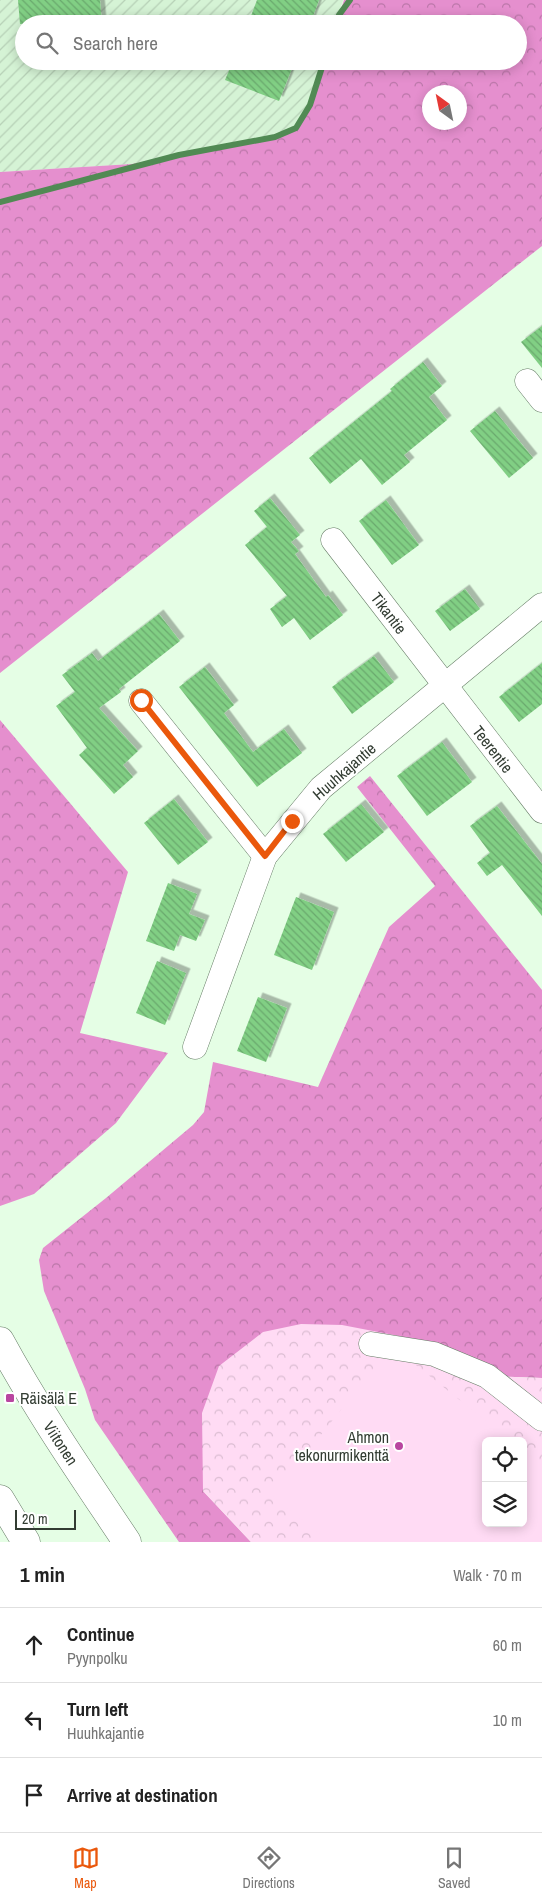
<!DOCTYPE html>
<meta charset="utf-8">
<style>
:root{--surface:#fff;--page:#f6f6f6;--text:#222;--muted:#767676;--line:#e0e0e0;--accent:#ea580c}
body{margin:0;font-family:"Archivo Narrow",sans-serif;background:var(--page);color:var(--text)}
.controls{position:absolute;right:15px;bottom:15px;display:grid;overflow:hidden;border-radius:8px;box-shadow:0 2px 12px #0003}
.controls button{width:45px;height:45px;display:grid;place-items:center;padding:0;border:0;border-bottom:1px solid var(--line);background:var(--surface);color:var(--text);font:25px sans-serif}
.compass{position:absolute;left:422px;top:85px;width:45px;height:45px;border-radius:50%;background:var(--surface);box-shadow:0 2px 12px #0003;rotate:327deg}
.scale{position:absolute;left:15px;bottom:12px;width:61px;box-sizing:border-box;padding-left:5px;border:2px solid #323c32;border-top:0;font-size:14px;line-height:18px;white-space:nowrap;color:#323c32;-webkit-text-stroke:4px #fff;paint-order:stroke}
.stop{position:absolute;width:15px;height:15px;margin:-11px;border:4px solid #ea580c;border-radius:50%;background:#fff}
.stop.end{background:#ea580c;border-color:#fff;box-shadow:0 1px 5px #0008}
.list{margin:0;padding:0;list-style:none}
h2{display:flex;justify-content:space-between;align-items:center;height:65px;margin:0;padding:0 20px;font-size:21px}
h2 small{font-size:16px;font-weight:400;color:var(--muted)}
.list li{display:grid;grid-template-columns:32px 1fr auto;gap:15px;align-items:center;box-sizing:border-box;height:75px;padding:0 20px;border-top:1px solid var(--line)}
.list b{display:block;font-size:19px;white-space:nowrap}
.list p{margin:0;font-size:16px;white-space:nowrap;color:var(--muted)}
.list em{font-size:16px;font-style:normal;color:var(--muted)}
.icon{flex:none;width:28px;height:28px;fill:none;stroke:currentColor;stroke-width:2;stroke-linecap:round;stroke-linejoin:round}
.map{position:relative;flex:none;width:542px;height:1542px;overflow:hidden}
.search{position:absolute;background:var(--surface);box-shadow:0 2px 12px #0003;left:15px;right:15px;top:15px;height:55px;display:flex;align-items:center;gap:12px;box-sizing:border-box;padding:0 18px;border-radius:28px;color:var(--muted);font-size:19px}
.sheet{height:290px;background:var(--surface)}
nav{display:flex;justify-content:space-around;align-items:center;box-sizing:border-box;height:70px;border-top:1px solid var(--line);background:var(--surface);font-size:14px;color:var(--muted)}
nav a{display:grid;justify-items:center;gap:2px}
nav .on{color:var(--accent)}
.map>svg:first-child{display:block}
.industrial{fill:url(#industrial-furrows)}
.forest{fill:url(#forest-crowns);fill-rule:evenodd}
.park{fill:url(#park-crowns);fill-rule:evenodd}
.garden{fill:#ffdbf4}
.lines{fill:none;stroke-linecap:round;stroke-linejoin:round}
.stream{stroke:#518a54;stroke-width:6}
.building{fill:url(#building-back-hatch);filter:url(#shadow)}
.minor-casing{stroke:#657b65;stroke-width:25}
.major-casing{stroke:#657b65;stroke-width:29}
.highway-casing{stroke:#657b65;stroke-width:29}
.minor{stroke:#fff;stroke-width:24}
.major{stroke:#fff;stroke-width:28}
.highway{stroke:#fff;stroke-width:28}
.route{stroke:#ea580c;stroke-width:6}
.poi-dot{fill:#b946a0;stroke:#fff;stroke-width:2}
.labels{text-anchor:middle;stroke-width:4;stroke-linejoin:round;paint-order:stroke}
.street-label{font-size:16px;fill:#323c32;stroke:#fff}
.poi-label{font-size:16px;fill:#323c32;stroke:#fff;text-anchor:start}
</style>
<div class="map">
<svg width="542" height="1542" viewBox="0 0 542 1542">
<defs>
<pattern id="industrial-furrows" width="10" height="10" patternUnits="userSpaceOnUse" patternTransform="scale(1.25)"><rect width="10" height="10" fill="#d5f3d5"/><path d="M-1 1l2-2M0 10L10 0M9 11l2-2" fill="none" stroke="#b7d1b7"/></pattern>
<pattern id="forest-crowns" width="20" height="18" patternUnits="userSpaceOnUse" patternTransform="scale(1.25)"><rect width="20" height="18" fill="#e58fce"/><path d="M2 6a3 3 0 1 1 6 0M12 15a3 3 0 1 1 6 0" fill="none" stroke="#ba76a8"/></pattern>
<pattern id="park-crowns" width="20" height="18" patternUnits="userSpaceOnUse" patternTransform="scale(1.25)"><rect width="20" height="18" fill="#ffdbf4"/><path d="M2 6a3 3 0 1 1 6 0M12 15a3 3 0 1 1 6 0" fill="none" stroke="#dbbdd2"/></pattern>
<pattern id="building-back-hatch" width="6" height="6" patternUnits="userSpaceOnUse" patternTransform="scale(1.25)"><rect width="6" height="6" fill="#81cf84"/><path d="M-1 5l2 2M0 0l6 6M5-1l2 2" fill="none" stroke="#6aa96d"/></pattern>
<filter id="shadow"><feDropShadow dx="4.5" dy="-4.5" stdDeviation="0" flood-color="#0004"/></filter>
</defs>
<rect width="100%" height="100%" fill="#e5fee5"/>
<!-- industrial -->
<path class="industrial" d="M0,0H343L336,24H24V61H324L310,105L296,128L275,137L132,164L0,172Z"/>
<!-- forest -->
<g class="forest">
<path d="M344,0H542V246L0,673V172L132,164L275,137L296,127L310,105L324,61H518V24H336ZM460,92V122H430V92Z"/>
<path d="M0,720L128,872L80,1033L168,1053L116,1123L34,1194L0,1206Z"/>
<path d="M370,776L542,990V1378L487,1376L203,1491L251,1542H179L95,1420L85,1389L44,1291L39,1260L43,1248L106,1198L193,1125L204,1112L213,1062L318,1087L389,927L435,886L357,787Z"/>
</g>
<!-- park -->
<path class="park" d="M301,1324L342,1325L399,1336L434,1354L487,1376L542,1378V1542H251L203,1491L202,1413L219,1366L263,1332ZM486,1441H523V1523H486Z"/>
<!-- garden -->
<path class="garden" d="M392,1346L511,1441H486V1523H523V1450L542,1465V1542H330L272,1496Z"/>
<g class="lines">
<!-- stream -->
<g class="stream">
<path d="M336,24L339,15L350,0"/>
<path d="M0,202L179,155L275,137L296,128L310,105L324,61"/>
</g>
</g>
<!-- building -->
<g class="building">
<path d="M18,0H100L102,24H20Z"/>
<path d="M257,0H319L310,24H248Z"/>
<path d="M233,61H295L279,101L225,80Z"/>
<path d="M542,326V368L521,342Z"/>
<path d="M423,362L442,386L429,397L447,420L404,455L410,462L382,485L361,459L330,484L309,458L392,391L390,389Z"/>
<path d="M495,411L533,458L509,478L470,431Z"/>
<path d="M270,498L300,535L291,542L299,551L295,554L326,597L328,595L343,615L310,640L294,618L282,627L270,609L287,596L245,545L267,527L254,511Z"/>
<path d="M386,500L419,545L392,565L359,521Z"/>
<path d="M465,589L480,609L450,631L435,611Z"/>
<path d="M159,614L180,641L119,689L121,692L99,708L138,751L123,765L133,777L114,794L79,755L87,748L56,706L75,692L62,675L92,653L98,661Z"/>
<path d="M374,656L394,682L352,714L332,687Z"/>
<path d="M542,663V704L519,722L499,697Z"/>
<path d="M205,667L234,705L224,713L253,752L284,729L302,753L257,787L179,687Z"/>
<path d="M442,742L472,782L427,816L397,776Z"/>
<path d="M174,799L208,842L178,865L144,823Z"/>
<path d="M361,804L384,832L346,862L323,834Z"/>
<path d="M497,806L542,864V916L502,865L487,876L477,863L490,853L470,826Z"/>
<path d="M168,883L197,894L189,914L205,920L196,941L180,935L174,951L146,941Z"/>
<path d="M296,897L334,912L312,970L274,955Z"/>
<path d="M157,961L186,973L165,1025L136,1013Z"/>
<path d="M258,997L287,1008L266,1062L237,1051Z"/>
</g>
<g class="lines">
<!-- minor casing -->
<g class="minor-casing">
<g id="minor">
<path d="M527,381L542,400"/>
<path d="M333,540L542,811"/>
<path d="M141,701L265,856"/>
<path d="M195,1047L265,856L321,788L542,605"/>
<path d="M371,1344L434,1354L487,1376L542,1419"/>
</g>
</g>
<!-- major casing -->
<g class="major-casing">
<path id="major" d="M0,1341C38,1411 83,1476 127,1542"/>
</g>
<!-- highway casing -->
<g class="highway-casing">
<path id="highway" d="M0,1499L26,1542"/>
</g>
<!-- minor -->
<use href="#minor" class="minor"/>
<!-- major -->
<use href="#major" class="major"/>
<!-- highway -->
<use href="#highway" class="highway"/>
</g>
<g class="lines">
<!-- route -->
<path class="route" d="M141,700L265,856L292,821"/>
</g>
<!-- markers -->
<g class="poi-dot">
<rect x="5" y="1393" width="10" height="10" rx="2.5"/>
<circle cx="399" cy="1446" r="5"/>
</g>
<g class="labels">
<!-- street labels -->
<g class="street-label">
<text transform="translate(389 613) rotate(53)" y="6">Tikantie</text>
<text transform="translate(493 749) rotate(52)" y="6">Teerentie</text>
<text transform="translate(344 771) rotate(-41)" y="6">Huuhkajantie</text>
<text transform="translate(61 1443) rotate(57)" y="6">Viitonen</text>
</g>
<!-- poi labels -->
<g class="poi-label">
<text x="20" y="1404">Räisälä E</text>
<text x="389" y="1443" text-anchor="end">Ahmon<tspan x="389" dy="18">tekonurmikenttä</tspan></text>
</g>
</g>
</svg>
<div class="controls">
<button><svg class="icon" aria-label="locate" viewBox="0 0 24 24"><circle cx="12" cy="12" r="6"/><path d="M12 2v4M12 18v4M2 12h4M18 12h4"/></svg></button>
<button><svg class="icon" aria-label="layers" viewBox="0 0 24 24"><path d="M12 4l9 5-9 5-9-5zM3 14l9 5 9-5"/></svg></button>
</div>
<svg class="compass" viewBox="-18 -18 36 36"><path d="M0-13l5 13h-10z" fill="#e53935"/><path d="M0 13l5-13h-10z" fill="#767676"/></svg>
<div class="scale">20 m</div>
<div class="stop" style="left:141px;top:700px"></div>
<div class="stop end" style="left:292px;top:821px"></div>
<div class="search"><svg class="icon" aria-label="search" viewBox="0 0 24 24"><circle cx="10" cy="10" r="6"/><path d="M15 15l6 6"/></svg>Search here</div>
</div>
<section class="sheet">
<h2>1 min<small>Walk · 70 m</small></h2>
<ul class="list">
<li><svg class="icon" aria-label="ahead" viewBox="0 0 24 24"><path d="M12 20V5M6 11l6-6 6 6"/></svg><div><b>Continue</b><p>Pyynpolku</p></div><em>60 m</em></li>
<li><svg class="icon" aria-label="left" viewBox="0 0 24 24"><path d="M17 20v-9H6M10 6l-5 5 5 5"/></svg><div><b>Turn left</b><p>Huuhkajantie</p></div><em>10 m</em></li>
<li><svg class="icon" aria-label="arrive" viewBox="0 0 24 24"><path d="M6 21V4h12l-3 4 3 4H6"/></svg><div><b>Arrive at destination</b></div></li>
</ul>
</section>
<nav>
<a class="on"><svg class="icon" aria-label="map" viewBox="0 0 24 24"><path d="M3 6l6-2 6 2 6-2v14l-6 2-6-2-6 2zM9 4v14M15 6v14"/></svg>Map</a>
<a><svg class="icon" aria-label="directions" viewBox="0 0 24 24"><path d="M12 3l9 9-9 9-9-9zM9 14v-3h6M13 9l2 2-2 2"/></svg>Directions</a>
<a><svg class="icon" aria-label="saved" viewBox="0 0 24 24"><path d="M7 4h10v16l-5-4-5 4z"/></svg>Saved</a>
</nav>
